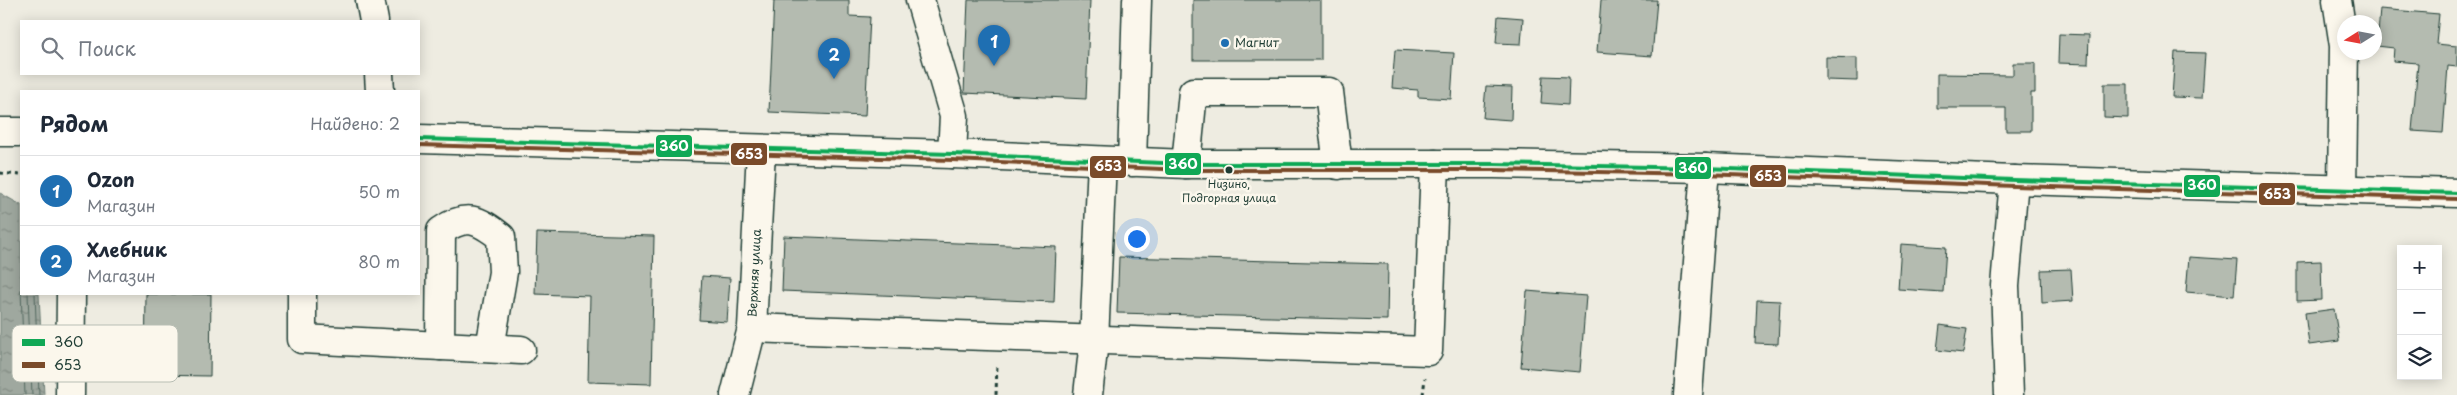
<!DOCTYPE html>
<html lang="ru">
<meta charset="utf-8">
<style>
:root{--surface:#fff;--page:#f2f2f3;--text:#1f2937;--muted:#747a83;--line:#e0e1e3;--accent:#1f6fb2}
body{margin:0;font-family:"Playpen Sans",sans-serif;background:var(--page);color:var(--text)}
.controls{position:absolute;right:15px;bottom:15px;display:grid;overflow:hidden;border-radius:0px;box-shadow:0 2px 12px #0003}
.controls button{width:45px;height:45px;display:grid;place-items:center;padding:0;border:0;border-bottom:1px solid var(--line);background:var(--surface);color:var(--text);font:25px sans-serif}
.compass{position:absolute;left:2337px;top:15px;width:45px;height:45px;border-radius:50%;background:var(--surface);box-shadow:0 2px 12px #0003;rotate:259deg}
.you{position:absolute;left:1136px;top:238px;width:18px;height:18px;margin:-12px;border:4px solid #fff;border-radius:50%;background:#1a73e8;box-shadow:0 0 0 8px #1a73e833}
.badge{display:grid;place-items:center;width:32px;height:32px;border-radius:50%;background:var(--accent);color:#fff;font-size:16px;font-weight:700}
.pin{position:absolute;translate:-50% -41px;filter:drop-shadow(0 1px 2px #0008)}
.pin::after{content:'';position:absolute;top:26px;width:18px;height:15px;background:inherit;clip-path:polygon(0 0,100% 0,50% 100%)}
.list{margin:0;padding:0;list-style:none}
h2{display:flex;justify-content:space-between;align-items:center;height:65px;margin:0;padding:0 20px;font-size:21px}
h2 small{font-size:16px;font-weight:400;color:var(--muted)}
.list li{display:grid;grid-template-columns:32px 1fr auto;gap:15px;align-items:center;box-sizing:border-box;height:70px;padding:0 20px;border-top:1px solid var(--line)}
.list b{display:block;font-size:19px;white-space:nowrap}
.list p{margin:0;font-size:16px;white-space:nowrap;color:var(--muted)}
.list em{font-size:16px;font-style:normal;color:var(--muted)}
.icon{flex:none;width:28px;height:28px;fill:none;stroke:currentColor;stroke-width:2;stroke-linecap:round;stroke-linejoin:round}
.map{position:relative;flex:none;width:2457px;height:395px;overflow:hidden}
.search{position:absolute;background:var(--surface);box-shadow:0 2px 12px #0003;left:20px;top:20px;width:400px;height:55px;display:flex;align-items:center;gap:12px;box-sizing:border-box;padding:0 18px;border-radius:0px;color:var(--muted);font-size:19px}
.panel{position:absolute;background:var(--surface);box-shadow:0 2px 12px #0003;left:20px;top:90px;width:400px;height:205px;border-radius:0px}
.map>svg:first-child{display:block}
.water{fill:url(#water-ripples);stroke:#6c7d74}
.lines{fill:none;stroke-linecap:round;stroke-linejoin:round}
.shore{stroke:#52685f;stroke-width:1}
.building{fill:#b4bbb0;stroke:#1f3d34}
.minor-casing{stroke:#1f3d34;stroke-width:31}
.path{stroke:#1f3d34;stroke-width:3;stroke-dasharray:4 4;stroke-linecap:butt}
.minor{stroke:#fbf7ec;stroke-width:28}
.bus-1-casing{stroke:#fbf7ec;stroke-width:8}
.bus-2-casing{stroke:#fbf7ec;stroke-width:8}
.bus-1{stroke:#10a855;stroke-width:4}
.bus-2{stroke:#7a4b2a;stroke-width:4}
.poi-dot{fill:#1f6fb2;stroke:#fbf7ec;stroke-width:2}
.bus-dot{fill:#1f3d34;stroke:#fbf7ec;stroke-width:2}
.labels{text-anchor:middle;stroke-width:5;stroke-linejoin:round;paint-order:stroke}
.bus-label{font-size:11px;fill:#1f3d34;stroke:#fbf7ec}
.poi-label{font-size:12px;fill:#1f3d34;stroke:#fbf7ec;text-anchor:start}
.street-label{font-size:12px;fill:#1f3d34;stroke:#fbf7ec}
.key{fill:#fbf7ec;stroke:#b9bfb5;stroke-width:1}
.key-label{font-size:14px;fill:#1f3d34}
.line-badge{stroke:#fbf7ec;stroke-width:2}
.badge-label{font-size:14px;text-anchor:middle;font-weight:bold;fill:#fff}
</style>
<div class="map">
<svg width="2457" height="395" viewBox="0 0 2457 395">
<defs>
<pattern id="water-ripples" width="26" height="14" patternUnits="userSpaceOnUse" patternTransform="scale(1.25)"><rect width="26" height="14" fill="#9fa89f"/><path d="M2 4q2-2 4 0t4 0M15 11q2-2 4 0t4 0" fill="none" stroke="#818a82"/></pattern>
</defs>
<rect width="100%" height="100%" fill="#eeece1"/>
<filter id="ink" filterUnits="userSpaceOnUse"><feTurbulence type="fractalNoise" baseFrequency=".02" numOctaves="2"/><feDisplacementMap in="SourceGraphic" scale="10" xChannelSelector="R" yChannelSelector="G"/><feConvolveMatrix kernelMatrix="1 2 1 2 8 2 1 2 1" color-interpolation-filters="sRGB"/></filter>
<g filter="url(#ink)">
<!-- water -->
<path class="water" d="M0,193L21,205V294H39L44,395H0Z"/>
<g class="lines">
<!-- shore -->
<g class="shore">
<path d="M21,290L25,395"/>
<path d="M28,294L32,395"/>
<path d="M35,294L39,395"/>
</g>
</g>
<!-- building -->
<g class="building">
<path d="M774,0H849V16L870,17L865,116L769,112Z"/>
<path d="M968,0H1090L1086,99L964,93Z"/>
<rect x="1193" y="0" width="128" height="60"/>
<path d="M1601,0H1657L1652,56L1597,52Z"/>
<path d="M2380,9L2439,14L2436,44L2457,46V67L2448,66L2443,133L2412,131L2418,63L2393,61L2394,48L2377,46Z"/>
<path d="M1498,16L1523,18L1521,44L1496,43Z"/>
<path d="M2059,34L2089,35L2088,64L2058,63Z"/>
<path d="M1395,50L1454,53L1451,99L1418,97V90L1392,88Z"/>
<path d="M2175,52L2205,53L2202,98L2172,97Z"/>
<path d="M1826,57L1857,58V81L1826,80Z"/>
<path d="M2013,63H2035V93H2031V131H2006V108H1937V74L2013,75Z"/>
<path d="M1543,76L1569,77L1568,105L1541,103Z"/>
<path d="M2104,84H2128V118L2104,117Z"/>
<path d="M1486,86L1512,87L1511,120L1483,118Z"/>
<path d="M537,233L654,236L651,384L588,382L590,296L535,294Z"/>
<path d="M784,236L1056,247L1054,302L782,291Z"/>
<path d="M1901,244L1946,247L1943,292L1898,289Z"/>
<path d="M1119,257L1388,264L1387,320L1117,313Z"/>
<path d="M2189,257L2237,260L2234,296L2186,292Z"/>
<path d="M2321,261L2322,300L2297,301V262Z"/>
<path d="M2071,269L2073,301L2042,303L2041,270Z"/>
<path d="M702,276L730,278L727,322L699,320Z"/>
<path d="M1527,291L1586,296L1580,372L1521,367Z"/>
<path d="M146,294H211L210,376L145,375Z"/>
<path d="M1757,300L1780,301L1778,344L1755,343Z"/>
<path d="M2334,309L2339,341L2309,345L2305,313Z"/>
<path d="M1940,325L1967,329L1963,353L1937,350Z"/>
</g>
<g class="lines">
<!-- minor casing -->
<g class="minor-casing">
<g id="minor">
<path d="M370,0L374,21"/>
<path d="M920,0L954,116L952,154"/>
<path d="M2337,0L2344,46L2342,189"/>
<path d="M379,74L380,91"/>
<path d="M0,132H21"/>
<path d="M419,139L952,154L1186,164H1494L1705,168L2014,180L2457,193"/>
<path d="M1132,162L1137,0"/>
<path d="M1186,164L1193,92H1329L1338,165"/>
<path d="M302,294V339L521,350"/>
<path d="M752,328L1428,351L1435,164"/>
<path d="M440,346L441,231C466,213 478,219 501,237L503,272L490,348"/>
<path d="M70,395L71,294"/>
<path id="s1" d="M735,395L752,328L761,150"/>
<path d="M1088,395L1094,341L1102,161"/>
<path d="M1688,395L1705,168"/>
<path d="M2009,395L2005,286L2014,180"/>
</g>
</g>
<!-- path -->
<g class="path">
<path d="M0,173L21,175"/>
<path d="M996,395L997,364"/>
<path d="M1423,395L1425,378"/>
</g>
<!-- minor -->
<use href="#minor" class="minor"/>
<!-- bus-1 casing -->
<g class="bus-1-casing">
<path id="bus-1" d="M419,139L952,154L1186,164H1494L1705,168L2014,180L2457,193"/>
</g>
<!-- bus-2 casing -->
<g class="bus-2-casing">
<path id="bus-2" d="M419,145L952,160L1186,170H1494L1705,174L2014,186L2457,199"/>
</g>
<!-- bus-1 -->
<use href="#bus-1" class="bus-1"/>
<!-- bus-2 -->
<use href="#bus-2" class="bus-2"/>
</g>
</g>
<!-- markers -->
<circle class="poi-dot" cx="1225" cy="43" r="5"/>
<circle class="bus-dot" cx="1229" cy="170" r="4.5"/>
<g class="labels">
<!-- bus labels -->
<g class="bus-label">
<text x="1229" y="188">Низино,<tspan x="1229" dy="14">Подгорная улица</tspan></text>
</g>
<!-- poi labels -->
<g class="poi-label">
<text x="1235" y="47">Магнит</text>
</g>
<!-- street labels -->
<g class="street-label">
<text dy="4" stroke="none"><textPath href="#s1" startOffset="124">Верхняя улица</textPath></text>
</g>
</g>
<!-- legend -->
<rect x="12" y="325" width="166" height="57" rx="8" class="key"/>
<rect x="22" y="339" width="23" height="7" fill="#10a855"/>
<rect x="22" y="362" width="23" height="6" fill="#7a4b2a"/>
<g class="key-label">
<text x="54" y="347">360</text>
<text x="54" y="370">653</text>
</g>
<g class="line-badge">
<rect x="655" y="134" width="38" height="24" rx="5" fill="#10a855"/>
<rect x="730" y="142" width="38" height="24" rx="5" fill="#7a4b2a"/>
<rect x="1164" y="152" width="38" height="24" rx="5" fill="#10a855"/>
<rect x="1089" y="155" width="38" height="24" rx="5" fill="#7a4b2a"/>
<rect x="1674" y="156" width="38" height="24" rx="5" fill="#10a855"/>
<rect x="1749" y="164" width="38" height="24" rx="5" fill="#7a4b2a"/>
<rect x="2183" y="174" width="38" height="24" rx="5" fill="#10a855"/>
<rect x="2258" y="182" width="38" height="24" rx="5" fill="#7a4b2a"/>
</g>
<g class="badge-label">
<text x="674" y="151">360</text>
<text x="749" y="159">653</text>
<text x="1183" y="169">360</text>
<text x="1108" y="171">653</text>
<text x="1693" y="173">360</text>
<text x="1768" y="181">653</text>
<text x="2202" y="190">360</text>
<text x="2277" y="199">653</text>
</g>
</svg>
<div class="controls">
<button>+</button>
<button>−</button>
<button><svg class="icon" aria-label="layers" viewBox="0 0 24 24"><path d="M12 4l9 5-9 5-9-5zM3 14l9 5 9-5"/></svg></button>
</div>
<svg class="compass" viewBox="-18 -18 36 36"><path d="M0-13l5 13h-10z" fill="#e53935"/><path d="M0 13l5-13h-10z" fill="#747a83"/></svg>
<div class="you"></div>
<div class="pin badge" style="left:994px;top:66px">1</div>
<div class="pin badge" style="left:834px;top:79px">2</div>
<div class="search"><svg class="icon" aria-label="search" viewBox="0 0 24 24"><circle cx="10" cy="10" r="6"/><path d="M15 15l6 6"/></svg>Поиск</div>
<section class="panel">
<h2>Рядом<small>Найдено: 2</small></h2>
<ul class="list">
<li><span class="badge">1</span><div><b>Ozon</b><p>Магазин</p></div><em>50 m</em></li>
<li><span class="badge">2</span><div><b>Хлебник</b><p>Магазин</p></div><em>80 m</em></li>
</ul>
</section>
</div>
